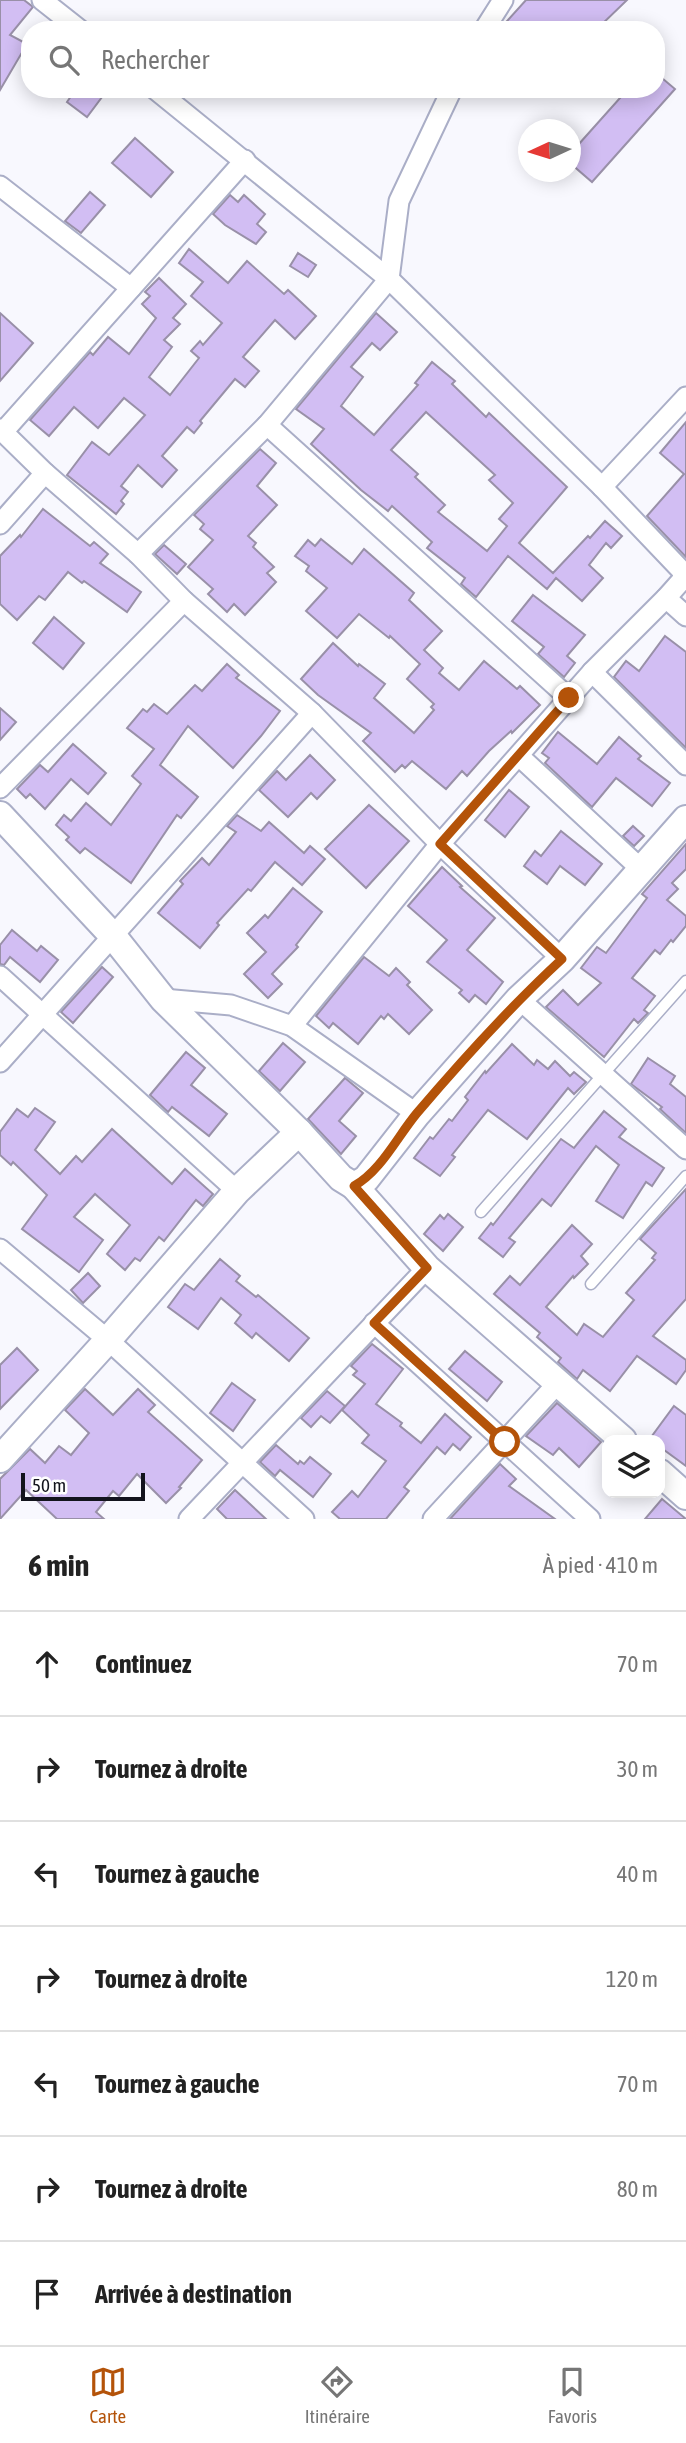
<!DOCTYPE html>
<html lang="fr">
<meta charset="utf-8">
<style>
:root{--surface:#fff;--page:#f2f2f2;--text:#222;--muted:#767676;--line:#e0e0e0;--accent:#b45309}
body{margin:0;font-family:"Asap Condensed",sans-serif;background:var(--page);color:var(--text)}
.controls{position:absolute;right:21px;bottom:21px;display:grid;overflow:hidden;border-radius:14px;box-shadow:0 4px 18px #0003}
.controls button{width:63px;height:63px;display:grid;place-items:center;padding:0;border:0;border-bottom:2px solid var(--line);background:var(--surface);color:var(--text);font:35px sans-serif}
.compass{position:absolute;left:518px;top:119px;width:63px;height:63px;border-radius:50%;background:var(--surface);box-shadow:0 4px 18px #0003;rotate:266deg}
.scale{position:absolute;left:21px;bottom:18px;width:124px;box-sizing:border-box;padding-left:7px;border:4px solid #13141d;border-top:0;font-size:19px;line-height:24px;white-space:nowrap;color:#13141d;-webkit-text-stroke:5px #fff;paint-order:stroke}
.stop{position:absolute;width:21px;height:21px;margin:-16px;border:5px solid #b45309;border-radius:50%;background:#fff}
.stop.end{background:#b45309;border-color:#fff;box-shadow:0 2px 7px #0008}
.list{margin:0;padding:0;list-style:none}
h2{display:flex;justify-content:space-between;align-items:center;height:91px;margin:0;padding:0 28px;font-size:30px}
h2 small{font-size:23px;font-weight:400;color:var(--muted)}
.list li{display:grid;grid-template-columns:46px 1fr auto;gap:21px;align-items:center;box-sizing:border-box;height:105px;padding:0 28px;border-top:2px solid var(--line)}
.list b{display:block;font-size:26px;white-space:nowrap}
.list em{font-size:23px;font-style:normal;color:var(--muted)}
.icon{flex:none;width:38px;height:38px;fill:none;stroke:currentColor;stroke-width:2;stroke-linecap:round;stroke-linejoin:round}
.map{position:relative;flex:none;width:686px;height:1519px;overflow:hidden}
.search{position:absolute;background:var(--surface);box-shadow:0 4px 18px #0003;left:21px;right:21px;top:21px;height:77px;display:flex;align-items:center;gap:18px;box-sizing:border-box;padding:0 24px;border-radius:28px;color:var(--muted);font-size:26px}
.sheet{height:826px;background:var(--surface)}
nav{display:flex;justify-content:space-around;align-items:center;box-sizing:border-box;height:98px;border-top:2px solid var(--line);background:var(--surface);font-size:19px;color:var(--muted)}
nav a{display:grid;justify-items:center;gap:4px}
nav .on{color:var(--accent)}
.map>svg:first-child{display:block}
.building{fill:#d2bef3;stroke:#9990a8;stroke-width:2;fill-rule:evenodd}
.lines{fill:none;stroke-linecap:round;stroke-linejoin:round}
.lane-casing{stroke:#aaaec7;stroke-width:13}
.street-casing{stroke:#aaaec7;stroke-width:23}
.secondary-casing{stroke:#aaaec7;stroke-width:30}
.lane{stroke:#fff;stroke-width:10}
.street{stroke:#fff;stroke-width:19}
.secondary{stroke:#fff;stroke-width:26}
.route{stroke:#b45309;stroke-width:9}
</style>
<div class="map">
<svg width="686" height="1519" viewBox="0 0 686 1519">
<rect width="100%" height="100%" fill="#f8f8fe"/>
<!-- building -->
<g class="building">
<path d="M0,0H24L33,7L10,35L27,44L0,90Z"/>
<path d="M526,0H627L596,30H499Z"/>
<path d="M656,73L675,89L592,182L570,163V154L628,89H656Z"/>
<path d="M76,89H108L87,117L67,102Z"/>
<path d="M135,138L173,172L151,197L112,163Z"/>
<path d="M90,192L105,205L81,233L65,221Z"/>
<path d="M230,195L238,202L244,195L265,214L257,224L266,232L256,244L225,225L213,214Z"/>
<path d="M189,249L228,283L247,261L284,294L288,290L316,316L295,339L275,320L243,357L259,371L245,387L235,379L200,421L202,423L194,433L187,427L162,456L177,470L162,487L138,465L121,486L128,492L121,501L124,504L116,514L67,475L92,442L109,455L145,415L124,398L98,428L74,407L49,436L30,420L90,352L93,355L108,337L129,354L156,318L142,304L150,296L145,292L159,278L186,304L173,318L180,324L164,340L172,347L149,377L170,395L199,358L191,351L200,341L203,345L222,323L191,296L203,282L179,263Z"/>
<path d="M298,253L316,265L308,277L290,266Z"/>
<path d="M0,313L33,343L0,381Z"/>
<path d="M376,313L397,332L380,350L372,343L351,367L363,377L341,406L374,435L418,385L415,383L432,362L455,381L452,384L486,417L489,413L567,487L519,543L553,573L588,536L590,538L605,521L622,536L611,548L606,543L589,565L603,578L582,601L556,578L547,589L508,556L476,597L461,584L465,578L427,548L432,542L392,506L388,511L361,490L311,444L324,429L296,409ZM426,412L495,475L489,480L513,503L499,519L507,526L487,551L438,512L445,505L415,477L418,474L391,450Z"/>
<path d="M686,422V557L647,516L684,474L660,453Z"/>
<path d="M260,449L276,463L257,486L277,505L248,536L256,543L253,547L274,567L267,573L276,582L245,615L234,604L227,612L208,594L213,589L188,567L213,540L200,529L204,524L194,515Z"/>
<path d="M43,509L90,546L94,542L108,554L100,563L141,592L127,612L84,581L82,583L68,572L45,600L39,596L17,620L0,604V556L20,535L21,537Z"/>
<path d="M321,539L352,564L364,549L414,593L409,600L442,631L424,650L443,668L439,673L459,690L484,661L517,689L520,686L540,705L512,733L511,731L489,751L467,776L462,771L446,789L412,761L405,768L402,765L395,772L363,741L371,733L318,695L301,679L333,643L358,666L359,664L385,684L374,698L414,733L434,710L431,707L434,704L407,679L420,664L390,636L389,638L359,614L337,638L306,611L327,588L306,571L309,566L295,556L308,540L315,546Z"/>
<path d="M164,545L186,564L177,574L155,554Z"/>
<path d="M533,595L585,635L567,656L575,663L564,677L538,654L544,647L512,621Z"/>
<path d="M54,617L84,643L63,669L33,643Z"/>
<path d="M665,636L686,652V748L614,677L626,661L639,671Z"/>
<path d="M227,664L239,675L236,678L280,711L261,736L233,768L188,726L160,765L198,797L181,818L177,815L131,883L85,848L80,853L66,840L69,837L56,825L64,815L71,821L86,803L111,825L141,784L132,776L154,749L127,728L143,709L147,712L154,704L167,714L195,685L202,691Z"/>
<path d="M0,708L16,722L0,740Z"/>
<path d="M558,732L597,764L619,737L641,756L638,759L670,783L652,806L616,778L592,807L545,763L549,758L542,753Z"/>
<path d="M73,744L106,773L88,794L71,779L45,809L30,794L26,798L17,789L40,765L48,772Z"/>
<path d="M310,755L335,780L317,799L311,793L288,817L259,790L277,771L286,780Z"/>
<path d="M509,790L529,807L505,837L485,820Z"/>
<path d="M369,805L409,841L366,888L325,849Z"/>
<path d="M237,815L261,831L269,822L304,853L310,846L325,859L302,885L275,862L251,891L248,889L217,923L219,925L200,948L158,913L183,884L180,881L202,858L209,865L236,832L227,826Z"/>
<path d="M633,826L644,836L634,846L623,836Z"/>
<path d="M561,831L602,864L585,885L560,866L547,884L524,866L535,851L541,856Z"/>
<path d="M686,844V869L672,883L678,889L667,900L686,916V926L673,942L671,940L660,954L655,950L632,978L655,996L644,1010L648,1013L638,1023L634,1019L604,1057L546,1007L563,990L578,1005L601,983L581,968L597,947L606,953L647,898L642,894Z"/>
<path d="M442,867L462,886L460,887L495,918L467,950L503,982L486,1004L475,995L469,1002L459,993L462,990L427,962L447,940L408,906Z"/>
<path d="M293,888L322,912L296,945L298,947L272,974L282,984L268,998L244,974L266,952L247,933L265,915L268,918Z"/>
<path d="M12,930L37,951L41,946L58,960L40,982L10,957L4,965L0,964V945Z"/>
<path d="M364,957L389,976L396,968L410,982L407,985L432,1010L409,1034L388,1014L384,1019L381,1016L358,1044L333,1023L329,1028L316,1016Z"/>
<path d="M102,967L113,977L73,1023L61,1012Z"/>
<path d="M283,1043L305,1062L280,1091L259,1071Z"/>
<path d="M512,1044L534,1065L537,1060L548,1069L555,1061L570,1076L574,1072L586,1082L574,1094L568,1088L527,1139L488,1110L452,1155L455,1157L440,1176L414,1158L430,1137L433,1139L449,1119L452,1121L468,1100L465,1097L485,1071L486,1073Z"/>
<path d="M186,1052L205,1068L191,1085L227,1114L209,1136L172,1107L168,1112L150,1095Z"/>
<path d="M648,1058L675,1076L670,1084L686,1097V1133L660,1109L662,1107L631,1084Z"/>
<path d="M345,1078L363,1093L339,1121L356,1136L341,1154L308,1119Z"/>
<path d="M35,1108L55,1122L35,1150L60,1174L76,1156L82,1162L112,1129L172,1184L185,1169L213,1194L203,1206L196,1200L164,1241L159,1237L140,1261L135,1258L125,1270L107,1254L130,1225L95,1194L74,1217L103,1240L79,1272L22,1229L47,1195L13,1162L11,1165L0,1155V1132L17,1109L28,1117Z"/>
<path d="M604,1111L626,1129L619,1137L664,1168L652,1186L646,1182L623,1218L596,1201L619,1165L596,1146L551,1206L542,1199L509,1238L515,1242L503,1257L479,1238L491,1223L493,1225L561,1139L574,1148Z"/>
<path d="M686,1189V1299L653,1336L686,1360V1370L676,1384L637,1356L610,1391L583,1370L577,1379L558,1362L561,1358L537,1337L540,1333L494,1294L510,1276L520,1285L572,1225L592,1244L581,1256L588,1264L574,1278L573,1276L546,1307L577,1335L584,1324L603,1337L634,1300L626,1293L655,1260L652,1258L656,1253L640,1239Z"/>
<path d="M448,1214L463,1227L443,1251L424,1234L440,1215L444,1219Z"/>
<path d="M220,1259L240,1276L236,1281L256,1297L258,1295L309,1338L289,1361L256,1333L252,1338L235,1323L241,1315L221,1298L198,1329L168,1307L185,1284L194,1290Z"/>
<path d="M88,1273L100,1286L83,1303L71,1290Z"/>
<path d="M372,1344L403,1369L376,1404L402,1423L400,1426L421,1443L445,1414L471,1437L460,1450L453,1444L445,1454L437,1447L404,1487L409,1491L386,1519H340L332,1512L352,1491L358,1497L386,1461L362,1443L369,1435L342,1410L365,1384L353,1375L357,1371L351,1366Z"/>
<path d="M17,1348L38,1370L0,1409V1365Z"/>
<path d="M465,1351L502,1382L487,1401L449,1369Z"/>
<path d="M232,1383L255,1400L233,1431L210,1413Z"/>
<path d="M85,1389L113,1415L138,1389L155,1405L148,1412L202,1460L179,1487L181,1488L166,1503L137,1474L119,1496L113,1491L96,1512L104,1519H57L26,1490L0,1519V1479L30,1449L45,1463L59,1446L71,1455L89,1433L65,1410Z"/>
<path d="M327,1391L345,1406L330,1423L321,1416L311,1427L301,1418Z"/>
<path d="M557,1403L601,1442L579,1467L559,1448L553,1455L526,1436Z"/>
<path d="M674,1406L686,1415V1466L660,1447V1440H649Z"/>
<path d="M276,1445L298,1464L300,1461L304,1464L310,1457L331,1474L313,1497L280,1470L275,1476L260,1462Z"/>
<path d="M500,1464L516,1479L509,1486L555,1519H450Z"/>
<path d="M235,1490L266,1519H227L217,1509Z"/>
<path d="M662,1499L686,1519H645Z"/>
</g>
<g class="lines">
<!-- lane casing -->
<g class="lane-casing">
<g id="lane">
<path d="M481,1212L686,981"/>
<path d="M591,1284L686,1176"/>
</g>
</g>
<!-- street casing -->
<g class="street-casing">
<g id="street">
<path d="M42,0L80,30"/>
<path d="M484,30L503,0"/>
<path d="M155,89L389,279L602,487L683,572L682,580L666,598L592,672L440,844L292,1026"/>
<path d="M0,186L131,288"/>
<path d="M267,425L569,698"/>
<path d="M0,429L45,473L138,554L184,601L312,713L440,844L562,959"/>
<path d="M3,432L245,160"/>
<path d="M602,487L686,397"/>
<path d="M0,524L45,473"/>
<path d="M138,554L267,425L389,279L399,201L452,89"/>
<path d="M666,598L686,616"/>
<path d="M592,672L686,765"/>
<path d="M519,756L641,869"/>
<path d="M0,788L184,601"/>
<path d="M0,976L237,1191"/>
<path d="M163,999L231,1005L292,1026L417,1114"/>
<path d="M519,999L686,1149"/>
<path d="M0,1062L312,713"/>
<path d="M0,1249L108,1340L304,1519"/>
<path d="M374,1323L590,1519"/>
<path d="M189,1519L427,1268"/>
<path d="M433,1519L558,1383"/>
</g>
</g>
<!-- secondary casing -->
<g class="secondary-casing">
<g id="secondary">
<path d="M0,815L113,936L163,999L299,1132"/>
<path d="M354,1186L427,1268L623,1440"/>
<path d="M0,1459L108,1340L237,1191L299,1132L341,1178L354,1186L366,1179L417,1114L519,999L562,959L686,819"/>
<path d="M660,1473L686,1496"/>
</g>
</g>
<!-- lane -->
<use href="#lane" class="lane"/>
<!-- street -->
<use href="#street" class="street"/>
<!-- secondary -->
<use href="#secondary" class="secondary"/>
</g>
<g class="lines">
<!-- route -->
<path class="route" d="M505,1442L374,1323L427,1268L354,1186C381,1171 397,1137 417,1113C463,1059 510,1007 562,959L440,844L569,698"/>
</g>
</svg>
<div class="controls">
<button><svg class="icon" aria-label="layers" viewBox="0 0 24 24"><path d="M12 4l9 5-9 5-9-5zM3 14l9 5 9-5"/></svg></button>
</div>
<svg class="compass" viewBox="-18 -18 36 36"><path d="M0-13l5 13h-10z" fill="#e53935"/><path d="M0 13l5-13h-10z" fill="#767676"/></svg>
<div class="scale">50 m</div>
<div class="stop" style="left:505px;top:1442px"></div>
<div class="stop end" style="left:569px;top:698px"></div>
<div class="search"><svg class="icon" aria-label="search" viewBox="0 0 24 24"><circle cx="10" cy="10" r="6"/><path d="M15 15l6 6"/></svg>Rechercher</div>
</div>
<section class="sheet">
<h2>6 min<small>À pied · 410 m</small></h2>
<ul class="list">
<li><svg class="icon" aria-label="ahead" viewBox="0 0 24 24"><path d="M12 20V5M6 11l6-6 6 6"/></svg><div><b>Continuez</b></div><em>70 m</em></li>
<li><svg class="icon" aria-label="right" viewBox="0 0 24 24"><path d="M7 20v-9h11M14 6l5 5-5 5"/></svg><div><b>Tournez à droite</b></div><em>30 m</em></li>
<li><svg class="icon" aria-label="left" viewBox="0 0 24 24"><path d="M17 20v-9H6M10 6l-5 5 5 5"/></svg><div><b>Tournez à gauche</b></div><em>40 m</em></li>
<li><svg class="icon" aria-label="right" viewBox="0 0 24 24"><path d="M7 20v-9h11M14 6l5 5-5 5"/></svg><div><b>Tournez à droite</b></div><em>120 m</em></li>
<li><svg class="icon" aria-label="left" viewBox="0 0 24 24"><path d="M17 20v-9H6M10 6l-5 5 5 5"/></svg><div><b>Tournez à gauche</b></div><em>70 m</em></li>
<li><svg class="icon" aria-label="right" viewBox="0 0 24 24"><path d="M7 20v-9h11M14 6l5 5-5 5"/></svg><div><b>Tournez à droite</b></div><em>80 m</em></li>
<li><svg class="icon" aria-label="arrive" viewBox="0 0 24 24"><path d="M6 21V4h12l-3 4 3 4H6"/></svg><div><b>Arrivée à destination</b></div></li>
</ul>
</section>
<nav>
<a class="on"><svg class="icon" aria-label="map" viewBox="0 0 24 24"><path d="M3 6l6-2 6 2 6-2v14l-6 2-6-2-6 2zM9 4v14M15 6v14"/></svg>Carte</a>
<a><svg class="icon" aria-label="directions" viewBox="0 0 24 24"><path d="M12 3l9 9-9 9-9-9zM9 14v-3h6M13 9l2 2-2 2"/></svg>Itinéraire</a>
<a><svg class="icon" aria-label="saved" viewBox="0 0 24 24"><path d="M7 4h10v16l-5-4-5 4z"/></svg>Favoris</a>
</nav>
